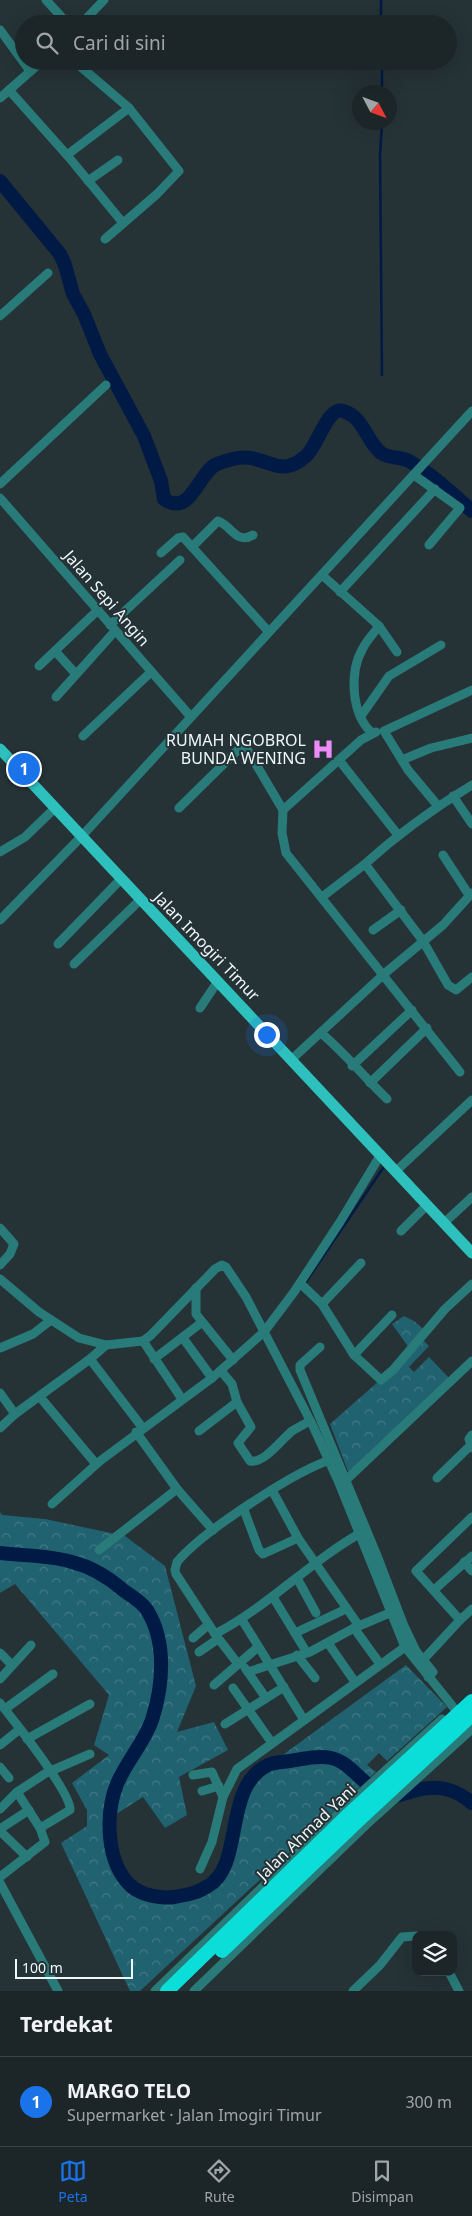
<!DOCTYPE html>
<html lang="id">
<meta charset="utf-8">
<style>
:root{--surface:#1c2628;--page:#293234;--text:#f1f3f6;--muted:#a0a5a8;--line:#3a4345;--accent:#1a73e8}
body{margin:0;font-family:"Noto Sans",sans-serif;background:var(--page);color:var(--text)}
.controls{position:absolute;right:15px;bottom:15px;display:grid;overflow:hidden;border-radius:10px;box-shadow:0 5px 20px #0002}
.controls button{width:45px;height:45px;display:grid;place-items:center;padding:0;border:0;border-bottom:1px solid var(--line);background:var(--surface);color:var(--text);font:25px sans-serif}
.compass{position:absolute;left:352px;top:85px;width:45px;height:45px;border-radius:50%;background:var(--surface);box-shadow:0 5px 20px #0002;rotate:131deg}
.scale{position:absolute;left:15px;bottom:12px;width:118px;box-sizing:border-box;padding-left:5px;border:2px solid #eef7f9;border-top:0;font-size:14px;line-height:18px;white-space:nowrap;color:#eef7f9;-webkit-text-stroke:4px #253236;paint-order:stroke}
.you{position:absolute;left:266px;top:1034px;width:18px;height:18px;margin:-12px;border:4px solid #fff;border-radius:50%;background:#1a73e8;box-shadow:0 0 0 8px #1a73e833}
.badge{display:grid;place-items:center;width:32px;height:32px;border-radius:50%;background:var(--accent);color:#fff;font-size:16px;font-weight:700}
.pin{position:absolute;translate:-50% -50%;border:2px solid #fff;box-shadow:0 1px 5px #0006}
.list{margin:0;padding:0;list-style:none}
h2{display:flex;justify-content:space-between;align-items:center;height:65px;margin:0;padding:0 20px;font-size:21px}
h2 small{font-size:16px;font-weight:400;color:var(--muted)}
.list li{display:grid;grid-template-columns:32px 1fr auto;gap:15px;align-items:center;box-sizing:border-box;height:90px;padding:0 20px;border-top:1px solid var(--line)}
.list b{display:block;font-size:19px;white-space:nowrap}
.list p{margin:0;font-size:16px;white-space:nowrap;color:var(--muted)}
.list em{font-size:16px;font-style:normal;color:var(--muted)}
.icon{flex:none;width:28px;height:28px;fill:none;stroke:currentColor;stroke-width:2;stroke-linecap:round;stroke-linejoin:round}
.map{position:relative;flex:none;width:472px;height:1991px;overflow:hidden}
.search{position:absolute;background:var(--surface);box-shadow:0 5px 20px #0002;left:15px;right:15px;top:15px;height:55px;display:flex;align-items:center;gap:12px;box-sizing:border-box;padding:0 18px;border-radius:28px;color:var(--muted);font-size:19px}
.sheet{height:155px;background:var(--surface)}
nav{display:flex;justify-content:space-around;align-items:center;box-sizing:border-box;height:70px;border-top:1px solid var(--line);background:var(--surface);font-size:14px;color:var(--muted)}
nav a{display:grid;justify-items:center;gap:2px}
nav .on{color:var(--accent)}
.map>svg:first-child{display:block}
.forest{fill:url(#forest-crowns)}
.lines{fill:none;stroke-linecap:round;stroke-linejoin:round}
.stream{stroke:#001a46;stroke-width:2.5}
.river{stroke:#001a46;stroke-width:14}
.minor{stroke:#297b79;stroke-width:9}
.major{stroke:#2dc0bd;stroke-width:11}
.highway{stroke:#0bddd9;stroke-width:14}
.labels{text-anchor:middle;stroke-width:4;stroke-linejoin:round;paint-order:stroke}
.street-label{font-size:16px;fill:#eef7f9;stroke:#253236}
.poi-label{font-size:16px;fill:#eef7f9;stroke:#253236;text-anchor:end}
</style>
<div class="map">
<svg width="472" height="1991" viewBox="0 0 472 1991">
<defs>
<pattern id="forest-crowns" width="20" height="18" patternUnits="userSpaceOnUse" patternTransform="scale(1.25)"><rect width="20" height="18" fill="#216270"/><path d="M2 6a3 3 0 1 1 6 0M12 15a3 3 0 1 1 6 0" fill="none" stroke="#427985"/></pattern>
</defs>
<rect width="100%" height="100%" fill="#253236"/>
<!-- forest -->
<g class="forest">
<path d="M404,1316L414,1321L428,1333L423,1340L429,1346L409,1367L414,1372L429,1357L449,1378L349,1474L330,1424L412,1352L392,1324Z"/>
<path d="M0,1512L2,1515L45,1519L125,1536L165,1566L196,1686L177,1732L214,1722L228,1750L179,1777L187,1815L165,1828L143,1797L110,1818L121,1876L148,1894L167,1898L220,1876L227,1859L239,1809L269,1765L406,1665L447,1707L387,1761L379,1753L367,1765L376,1772L140,1991H130L61,1843L87,1826V1810L72,1783L109,1755L94,1745L109,1695L15,1584L0,1593Z"/>
</g>
<g class="lines">
<!-- stream -->
<g class="stream">
<path d="M381,0V24"/>
<path d="M382,61V92"/>
<path d="M382,122L380,155L382,375"/>
<path d="M305,1283L383,1168"/>
</g>
<!-- river -->
<g class="river">
<path d="M0,181L60,254L65,265L73,294L84,314L100,354L144,436L161,481L164,499C191,518 198,472 217,464C227,460 240,456 251,458C275,463 284,476 307,455C317,446 328,406 343,411C364,417 366,441 381,453C390,459 400,456 409,461C432,474 453,494 472,511"/>
<path d="M0,1553C23,1556 50,1555 72,1562C92,1567 108,1577 123,1590C131,1596 142,1602 147,1610C167,1642 163,1686 152,1720C144,1743 126,1762 117,1784C105,1814 106,1863 131,1886C141,1895 161,1899 174,1897C186,1895 198,1893 208,1886C245,1865 222,1787 268,1765C274,1762 284,1762 290,1761C303,1759 318,1755 331,1758C351,1762 363,1786 382,1794C393,1798 403,1794 413,1791C436,1784 454,1788 472,1803"/>
</g>
<!-- minor -->
<g class="minor">
<path d="M46,0L68,24"/>
<path d="M81,24L104,0"/>
<path d="M0,30L30,71"/>
<path d="M74,61L129,108L179,171L157,194L105,239"/>
<path d="M9,90L67,155L123,223"/>
<path d="M0,98L42,61"/>
<path d="M67,155L129,108"/>
<path d="M88,181L118,160"/>
<path d="M0,316L48,273"/>
<path d="M414,475L460,508L429,545"/>
<path d="M0,484L106,385"/>
<path d="M0,498L191,717"/>
<path d="M193,546L218,521C231,525 236,545 253,535"/>
<path d="M161,553L178,538L183,537L269,632"/>
<path d="M322,575L379,626C374,633 367,640 363,648C349,672 351,714 372,733"/>
<path d="M340,592L435,489"/>
<path d="M110,625L180,560"/>
<path d="M379,626L397,652"/>
<path d="M55,651L75,673"/>
<path d="M39,666L98,610"/>
<path d="M56,697L115,631"/>
<path d="M361,716L389,676L441,645"/>
<path d="M83,736L151,672"/>
<path d="M339,760L398,835"/>
<path d="M402,760L431,748L472,738"/>
<path d="M472,785C434,808 398,834 365,864L423,941L448,985L456,990L472,977"/>
<path d="M453,796L472,824"/>
<path d="M438,806L408,770L384,731L472,690"/>
<path d="M179,808L244,744L283,810L282,833L286,853L460,1072"/>
<path d="M283,810L361,740L376,732"/>
<path d="M0,852L25,837L55,808"/>
<path d="M443,855L469,895"/>
<path d="M322,897L365,864"/>
<path d="M0,920L81,837L472,411"/>
<path d="M373,930L401,910"/>
<path d="M58,944L121,879"/>
<path d="M74,964L140,900"/>
<path d="M200,1008L218,981"/>
<path d="M321,1033C345,1053 364,1077 387,1099"/>
<path d="M292,1059L384,974L443,925L472,893"/>
<path d="M352,1066L412,1010"/>
<path d="M370,1083L427,1028"/>
<path d="M396,1171L472,1100"/>
<path d="M444,1223L472,1197"/>
<path d="M0,1228L14,1244L10,1254L0,1265"/>
<path d="M401,1231L427,1205"/>
<path d="M0,1279L39,1312L79,1338L106,1345L143,1341L150,1336L215,1269L222,1265L226,1267L246,1297L312,1424L339,1483L405,1647L454,1708"/>
<path d="M300,1283L322,1304L354,1355L381,1380L393,1370L445,1309L472,1284"/>
<path d="M196,1288V1314L233,1360"/>
<path d="M322,1304L361,1263"/>
<path d="M183,1338L212,1378"/>
<path d="M143,1341L182,1399"/>
<path d="M320,1347L300,1365V1370L378,1558L404,1626L416,1651L433,1672L428,1677"/>
<path d="M0,1348L33,1334L51,1320"/>
<path d="M354,1355L392,1315"/>
<path d="M90,1359L106,1345"/>
<path d="M154,1359L201,1323"/>
<path d="M221,1371L232,1384L237,1402L251,1427L238,1443L250,1461C264,1464 282,1439 292,1431C298,1427 305,1424 310,1421"/>
<path d="M0,1393L15,1414L90,1359L142,1427"/>
<path d="M40,1397L96,1464"/>
<path d="M0,1428L15,1414"/>
<path d="M199,1431L237,1402"/>
<path d="M136,1432L177,1489L213,1530"/>
<path d="M472,1435L469,1439L472,1448"/>
<path d="M437,1478L470,1446"/>
<path d="M341,1483L345,1481L472,1361"/>
<path d="M272,1490L298,1538L359,1626"/>
<path d="M52,1504L100,1461L212,1378L264,1332L294,1292L340,1222L381,1154"/>
<path d="M244,1510L259,1550L263,1554L298,1538"/>
<path d="M472,1517L416,1571L460,1620L472,1609"/>
<path d="M99,1550L177,1489"/>
<path d="M464,1562L472,1571"/>
<path d="M297,1578L316,1613"/>
<path d="M434,1590L472,1556"/>
<path d="M273,1597L307,1653"/>
<path d="M242,1620L304,1720"/>
<path d="M354,1628L380,1664"/>
<path d="M295,1633L346,1609"/>
<path d="M215,1634C269,1606 310,1561 364,1531"/>
<path d="M193,1638L208,1625"/>
<path d="M328,1643L355,1682"/>
<path d="M199,1652L218,1639"/>
<path d="M0,1653L12,1665"/>
<path d="M297,1655L315,1678"/>
<path d="M423,1660L460,1620"/>
<path d="M238,1664L215,1634L176,1574L175,1570L177,1562C202,1532 296,1470 333,1459"/>
<path d="M245,1668L266,1698"/>
<path d="M248,1672L310,1652L354,1628L392,1612"/>
<path d="M0,1679L31,1645"/>
<path d="M214,1685L258,1647"/>
<path d="M233,1688L272,1743"/>
<path d="M0,1703C13,1719 72,1794 70,1810L40,1828"/>
<path d="M5,1709L53,1674"/>
<path d="M225,1724L284,1687"/>
<path d="M27,1739L90,1704"/>
<path d="M0,1745L20,1729"/>
<path d="M0,1767L9,1778"/>
<path d="M193,1775L212,1772L223,1797"/>
<path d="M202,1791L219,1786"/>
<path d="M0,1809L17,1792L46,1773L90,1754"/>
<path d="M0,1829L29,1810"/>
<path d="M0,1831L27,1857"/>
<path d="M200,1869L212,1842L223,1797L237,1769L405,1647"/>
<path d="M0,1877L45,1842L40,1828L17,1792"/>
<path d="M0,1883L58,1991"/>
<path d="M449,1972L459,1991"/>
<path d="M155,1991L342,1810L442,1719"/>
<path d="M194,1991L366,1825L472,1729"/>
<path d="M353,1991L380,1965L402,1937L416,1936"/>
</g>
<!-- major -->
<path class="major" d="M0,749L472,1253"/>
<!-- highway -->
<g class="highway">
<path d="M222,1951L360,1819L472,1715"/>
<path d="M167,1991L347,1816L472,1701"/>
</g>
</g>
<!-- icons -->
<defs>
<g id="hospital-bare" transform="scale(1.725)"><path d="M-5-5h3v3.5h4V-5h3V5h-3V1.5h-4V5h-3Z" fill="#ed8cf9" stroke="#253236" stroke-width="2.5" paint-order="stroke"/></g>
</defs>
<g fill-rule="evenodd">
<use href="#hospital-bare" x="323" y="749"/>
</g>
<g class="labels">
<!-- street labels -->
<g class="street-label">
<text transform="translate(107 598) rotate(49)" y="6">Jalan Sepi Angin</text>
<text transform="translate(207 946) rotate(46)" y="6">Jalan Imogiri Timur</text>
<text transform="translate(306 1832) rotate(-44)" y="6">Jalan Ahmad Yani</text>
</g>
<!-- poi labels -->
<g class="poi-label">
<text x="306" y="746">RUMAH NGOBROL<tspan x="306" dy="18">BUNDA WENING</tspan></text>
</g>
</g>
</svg>
<div class="controls">
<button><svg class="icon" aria-label="layers" viewBox="0 0 24 24"><path d="M12 4l9 5-9 5-9-5zM3 14l9 5 9-5"/></svg></button>
</div>
<svg class="compass" viewBox="-18 -18 36 36"><path d="M0-13l5 13h-10z" fill="#e53935"/><path d="M0 13l5-13h-10z" fill="#a0a5a8"/></svg>
<div class="scale">100 m</div>
<div class="you"></div>
<div class="pin badge" style="left:24px;top:769px">1</div>
<div class="search"><svg class="icon" aria-label="search" viewBox="0 0 24 24"><circle cx="10" cy="10" r="6"/><path d="M15 15l6 6"/></svg>Cari di sini</div>
</div>
<section class="sheet">
<h2>Terdekat<small></small></h2>
<ul class="list">
<li><span class="badge">1</span><div><b>MARGO TELO</b><p>Supermarket · Jalan Imogiri Timur</p></div><em>300 m</em></li>
</ul>
</section>
<nav>
<a class="on"><svg class="icon" aria-label="map" viewBox="0 0 24 24"><path d="M3 6l6-2 6 2 6-2v14l-6 2-6-2-6 2zM9 4v14M15 6v14"/></svg>Peta</a>
<a><svg class="icon" aria-label="directions" viewBox="0 0 24 24"><path d="M12 3l9 9-9 9-9-9zM9 14v-3h6M13 9l2 2-2 2"/></svg>Rute</a>
<a><svg class="icon" aria-label="saved" viewBox="0 0 24 24"><path d="M7 4h10v16l-5-4-5 4z"/></svg>Disimpan</a>
</nav>
